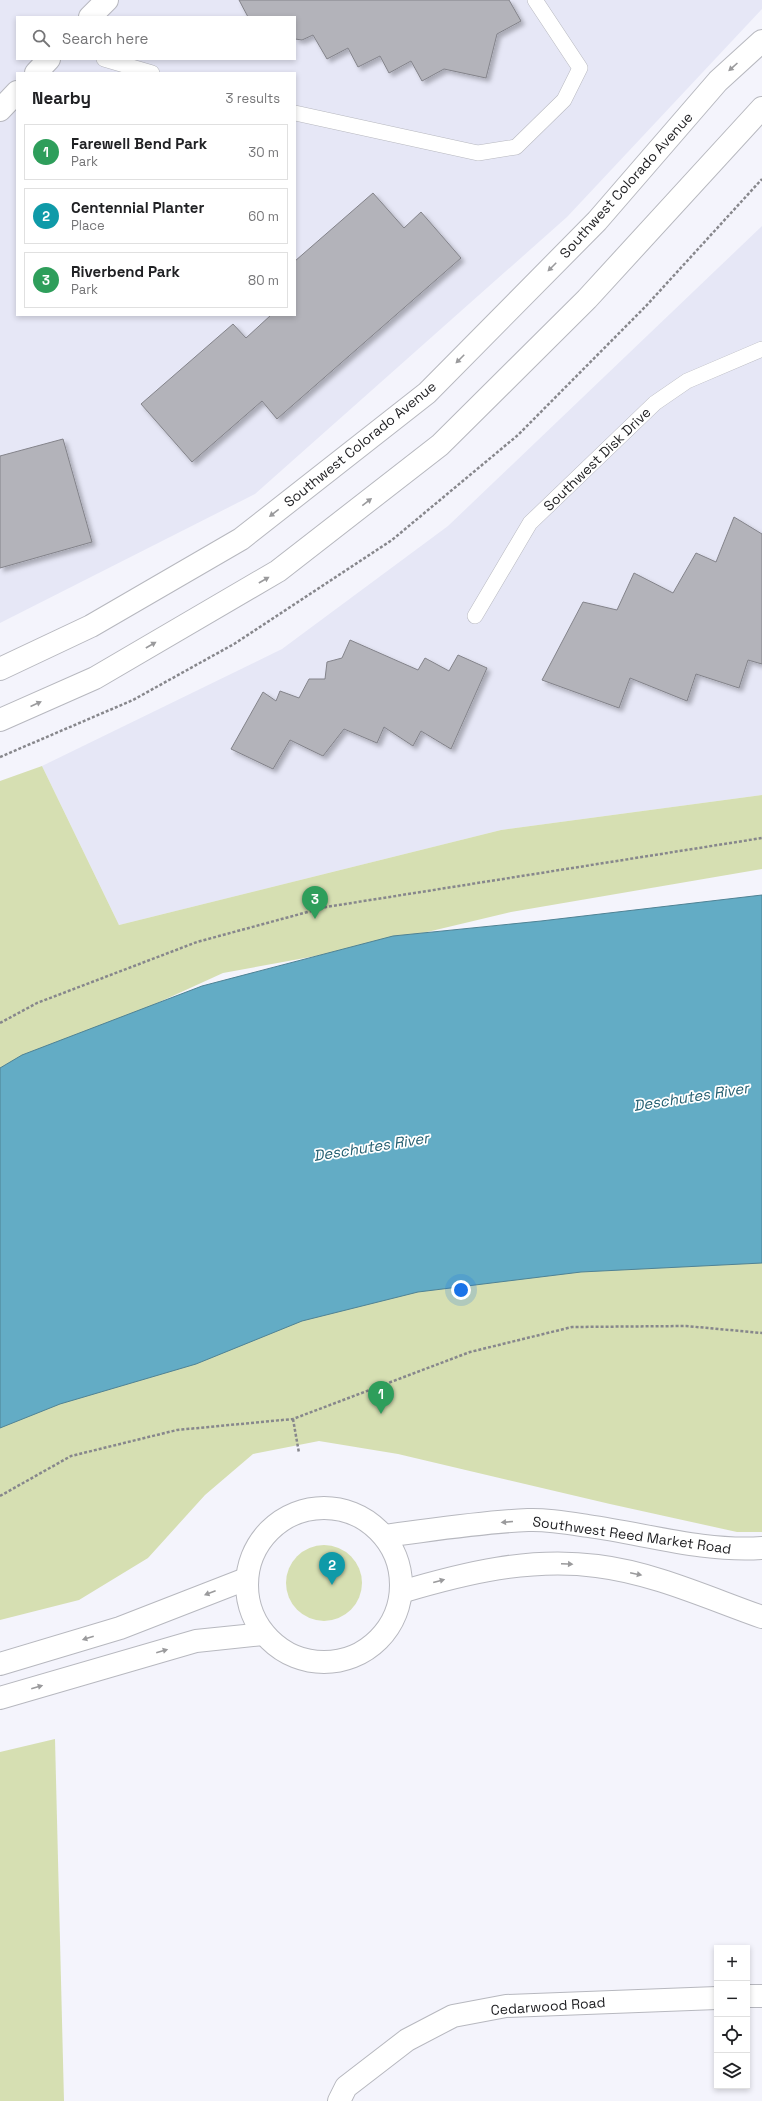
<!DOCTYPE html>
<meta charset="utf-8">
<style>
:root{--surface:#fff;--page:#f6f6f6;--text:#202124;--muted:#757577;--line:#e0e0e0;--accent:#387e89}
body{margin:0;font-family:"Space Grotesk",sans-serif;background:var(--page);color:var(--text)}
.controls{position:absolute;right:12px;bottom:12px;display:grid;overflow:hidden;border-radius:0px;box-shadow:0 2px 6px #0003}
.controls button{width:36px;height:36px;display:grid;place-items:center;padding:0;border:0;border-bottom:1px solid var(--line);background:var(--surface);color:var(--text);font:20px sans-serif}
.you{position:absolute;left:461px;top:1290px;width:14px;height:14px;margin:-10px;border:3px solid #fff;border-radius:50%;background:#1a73e8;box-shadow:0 0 0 6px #1a73e833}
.badge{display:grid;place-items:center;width:26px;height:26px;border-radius:50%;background:var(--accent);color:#fff;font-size:13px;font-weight:700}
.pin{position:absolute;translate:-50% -33px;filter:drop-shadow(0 1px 2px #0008)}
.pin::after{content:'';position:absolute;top:21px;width:14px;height:12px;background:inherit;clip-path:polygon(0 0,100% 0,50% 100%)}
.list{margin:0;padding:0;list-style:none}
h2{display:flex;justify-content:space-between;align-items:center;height:52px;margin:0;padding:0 16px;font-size:17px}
h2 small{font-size:13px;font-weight:400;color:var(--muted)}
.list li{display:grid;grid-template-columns:26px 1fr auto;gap:12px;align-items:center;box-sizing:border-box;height:56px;margin:0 8px 8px;padding:0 8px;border:1px solid var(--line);border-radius:0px}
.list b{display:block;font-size:15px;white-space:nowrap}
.list p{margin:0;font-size:13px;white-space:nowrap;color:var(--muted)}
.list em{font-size:13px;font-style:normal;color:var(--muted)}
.icon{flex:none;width:22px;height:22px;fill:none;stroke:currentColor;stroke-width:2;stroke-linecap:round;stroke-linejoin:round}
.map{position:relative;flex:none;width:762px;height:2101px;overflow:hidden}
.search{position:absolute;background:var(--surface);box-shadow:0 2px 6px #0003;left:16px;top:16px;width:280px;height:44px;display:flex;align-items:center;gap:10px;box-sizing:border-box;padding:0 14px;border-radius:0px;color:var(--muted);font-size:15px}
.panel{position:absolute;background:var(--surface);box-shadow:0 2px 6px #0003;left:16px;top:72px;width:280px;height:244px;border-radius:0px}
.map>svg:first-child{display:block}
.built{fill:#e6e7f6;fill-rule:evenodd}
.green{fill:#d6dfb2}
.water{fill:#63acc5;stroke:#4f8294}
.building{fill:#b3b3ba;stroke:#83838a;filter:url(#shadow)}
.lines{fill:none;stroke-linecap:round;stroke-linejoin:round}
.service-casing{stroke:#b7b8bf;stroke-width:16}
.minor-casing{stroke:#b7b8bf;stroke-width:24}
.secondary-casing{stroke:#b7b8bf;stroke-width:24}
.path{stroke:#87878c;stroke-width:2.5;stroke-dasharray:3 2;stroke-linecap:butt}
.service{stroke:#fff;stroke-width:15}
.minor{stroke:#fff;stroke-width:22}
.secondary{stroke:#fff;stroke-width:22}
.oneway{fill:#9a9a9c}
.labels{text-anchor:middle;stroke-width:3.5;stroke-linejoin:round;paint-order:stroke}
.street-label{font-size:14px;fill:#1f1f22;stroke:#fff}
.water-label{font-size:15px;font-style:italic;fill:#235e70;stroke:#fff}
</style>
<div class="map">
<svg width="762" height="2101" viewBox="0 0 762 2101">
<defs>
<filter id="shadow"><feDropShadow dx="3.5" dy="3.5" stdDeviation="2" flood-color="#0004"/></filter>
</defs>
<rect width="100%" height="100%" fill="#f4f4fc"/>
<!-- built -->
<g class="built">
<path d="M0,0H762V9L567,217L255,494L0,623ZM17,17H295V59H17ZM17,73H295V315H17Z"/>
<path d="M762,226V795L501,830L119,925L42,766L282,649L448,526Z"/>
</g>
<!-- green -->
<g class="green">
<path d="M42,766L119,925L501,830L762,795V869L511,912L360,948L223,973L98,1030L0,1080V781Z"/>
<path d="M762,1201V1532H737L610,1504L398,1454L319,1441L253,1454L205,1495L148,1558L79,1600L0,1620V1387Z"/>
<circle cx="324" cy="1583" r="38"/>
<path d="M55,1739L64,2101H0V1752Z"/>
</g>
<!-- water -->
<path class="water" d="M762,895V1263L581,1272L418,1292L302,1321L196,1364L60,1404L0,1428V1068L22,1055L202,986L393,936L541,921Z"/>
<!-- building -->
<g class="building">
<path d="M239,0H509L521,21L497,34L486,78L444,69L422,81L411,61L389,73L380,56L358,67L348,48L327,59L313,35L302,40L295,39V17H248Z"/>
<path d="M373,193L404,228L421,212L461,258L277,419L262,401L192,462L141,404L233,324L246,338L271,315H295V261Z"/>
<path d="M63,439L92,542L0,568V456Z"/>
<path d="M734,517L762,534V664L748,660L739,688L696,674L687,701L630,678L619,708L542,680L583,602L617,610L634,573L673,593L696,553L716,562Z"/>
<path d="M350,640L418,670L425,658L449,671L458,655L487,668L451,749L421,731L413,746L384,727L377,743L344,729L323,756L290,740L273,769L231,749L263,692L276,701L280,691L299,698L309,679H325L327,662L342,658Z"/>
</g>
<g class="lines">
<!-- service casing -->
<g class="service-casing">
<g id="service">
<path d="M104,59L152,73"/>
<path d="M295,113L478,153L516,147L564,100L580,68L535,0"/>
<path d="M475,616L530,523L655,403L687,381L762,349"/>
</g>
</g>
<!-- minor casing -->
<g class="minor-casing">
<g id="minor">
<path d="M90,17L107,0"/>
<path d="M36,73L49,59"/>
<path d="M0,110L17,92"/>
<path d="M747,1996H762"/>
<path d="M339,2101L346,2087L407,2040L453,2016L506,2006L717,1998"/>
</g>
</g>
<!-- secondary casing -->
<g class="secondary-casing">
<g id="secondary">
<path d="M0,669L91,626L241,539L427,393L597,221L718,81L762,41"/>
<path d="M0,720L95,678L278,571L440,445L587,299L762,108"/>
<circle cx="324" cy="1585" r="77"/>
<path d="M384,1536C432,1530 480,1522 528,1520C547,1519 569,1523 588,1526C646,1534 703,1552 762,1548"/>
<path d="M401,1592C465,1573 530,1557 597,1566C654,1573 708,1598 762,1617"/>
<path d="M0,1664L120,1628L246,1579"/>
<path d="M0,1698L196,1641L263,1634"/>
</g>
</g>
<!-- path -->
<g class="path">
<path d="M0,757L133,700L234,644L392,540L518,435L646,306L762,179"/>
<path d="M0,1023L37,1003L197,942L326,907L762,838"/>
<path d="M293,1419L299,1453"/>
<path d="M0,1496L71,1456L177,1430L293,1419L470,1352L572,1327L686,1326L762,1333"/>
</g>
<!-- service -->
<use href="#service" class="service"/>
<!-- minor -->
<use href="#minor" class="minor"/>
<!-- secondary -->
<use href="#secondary" class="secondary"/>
</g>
<!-- one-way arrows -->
<defs><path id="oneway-solid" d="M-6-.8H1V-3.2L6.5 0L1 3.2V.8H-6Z"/></defs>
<g class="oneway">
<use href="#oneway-solid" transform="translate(733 67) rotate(138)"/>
<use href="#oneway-solid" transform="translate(552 267) rotate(135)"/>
<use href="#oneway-solid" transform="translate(460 359) rotate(135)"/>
<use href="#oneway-solid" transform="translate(367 502) rotate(-38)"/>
<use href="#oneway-solid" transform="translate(274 513) rotate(142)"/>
<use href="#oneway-solid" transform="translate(264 580) rotate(-30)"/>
<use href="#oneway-solid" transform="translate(151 645) rotate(-30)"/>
<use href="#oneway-solid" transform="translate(36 704) rotate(-24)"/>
<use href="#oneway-solid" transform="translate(507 1522) rotate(175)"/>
<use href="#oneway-solid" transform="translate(567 1564) rotate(3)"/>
<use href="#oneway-solid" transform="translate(636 1574) rotate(12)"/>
<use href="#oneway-solid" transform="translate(439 1581) rotate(-15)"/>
<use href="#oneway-solid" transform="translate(210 1593) rotate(159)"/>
<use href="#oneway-solid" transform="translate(88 1638) rotate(163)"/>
<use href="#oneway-solid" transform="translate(162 1651) rotate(-16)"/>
<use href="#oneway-solid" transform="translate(37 1687) rotate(-16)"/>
</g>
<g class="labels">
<!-- street labels -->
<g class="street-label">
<text transform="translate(626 185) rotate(-48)" y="5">Southwest Colorado Avenue</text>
<text transform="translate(360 444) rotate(-39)" y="5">Southwest Colorado Avenue</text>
<text transform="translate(597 459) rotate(-44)" y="5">Southwest Disk Drive</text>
<text transform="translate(632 1535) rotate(8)" y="5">Southwest Reed Market Road</text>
<text transform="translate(548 2006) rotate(-4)" y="5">Cedarwood Road</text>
</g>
<!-- water labels -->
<g class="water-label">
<text transform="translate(691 1097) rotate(-9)" y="5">Deschutes River</text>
<text transform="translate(371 1147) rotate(-9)" y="5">Deschutes River</text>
</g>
</g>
</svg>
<div class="controls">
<button>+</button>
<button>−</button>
<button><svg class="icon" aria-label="locate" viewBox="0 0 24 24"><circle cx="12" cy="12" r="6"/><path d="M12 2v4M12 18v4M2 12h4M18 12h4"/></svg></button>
<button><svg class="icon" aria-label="layers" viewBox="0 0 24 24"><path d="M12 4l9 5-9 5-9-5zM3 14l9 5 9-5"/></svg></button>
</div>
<div class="you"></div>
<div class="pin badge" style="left:381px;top:1414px;background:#2e9e5b">1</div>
<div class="pin badge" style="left:332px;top:1585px;background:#0f9aa8">2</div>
<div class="pin badge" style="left:315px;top:919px;background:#2e9e5b">3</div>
<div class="search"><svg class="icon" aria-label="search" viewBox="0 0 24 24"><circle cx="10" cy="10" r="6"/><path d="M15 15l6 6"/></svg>Search here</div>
<section class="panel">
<h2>Nearby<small>3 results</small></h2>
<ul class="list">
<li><span class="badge" style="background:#2e9e5b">1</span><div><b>Farewell Bend Park</b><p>Park</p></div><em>30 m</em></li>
<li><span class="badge" style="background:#0f9aa8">2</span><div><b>Centennial Planter</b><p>Place</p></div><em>60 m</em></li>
<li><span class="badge" style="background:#2e9e5b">3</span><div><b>Riverbend Park</b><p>Park</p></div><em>80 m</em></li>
</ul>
</section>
</div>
